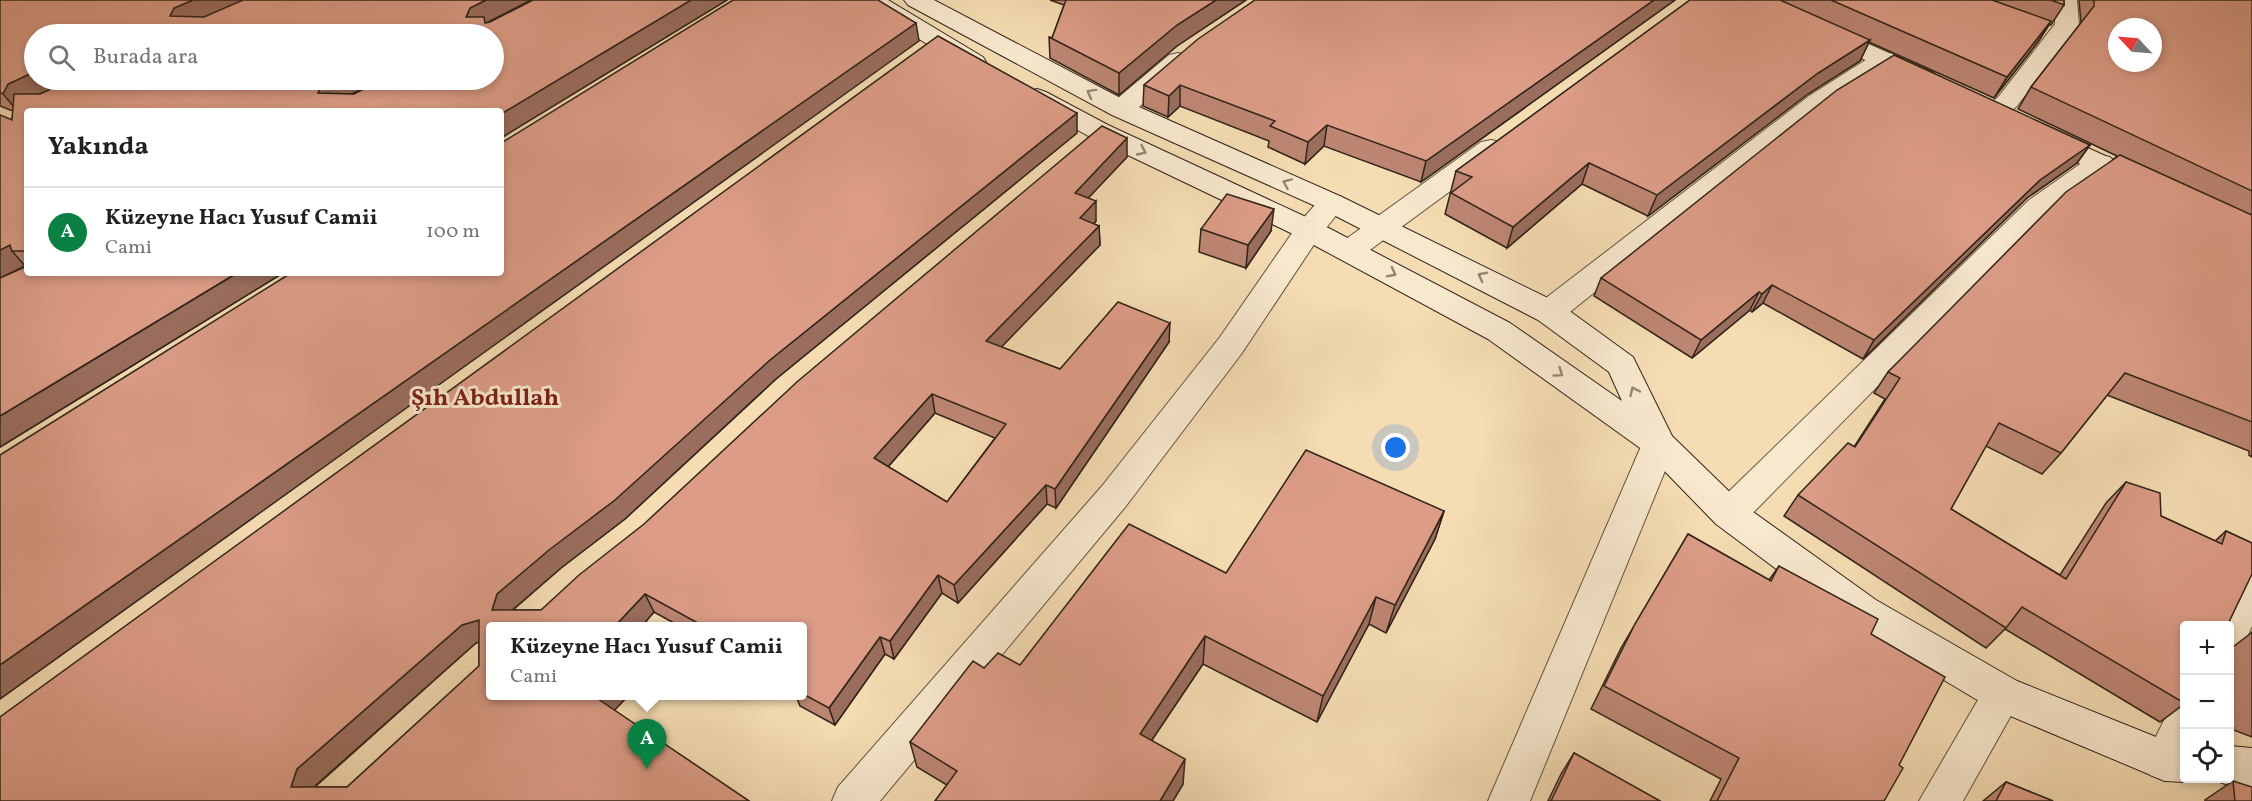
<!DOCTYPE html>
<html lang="tr">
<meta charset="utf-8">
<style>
:root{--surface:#fff;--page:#f2f2f2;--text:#202124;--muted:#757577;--line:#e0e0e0;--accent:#0b8043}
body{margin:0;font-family:Vollkorn,serif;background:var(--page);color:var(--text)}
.controls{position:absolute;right:18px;bottom:18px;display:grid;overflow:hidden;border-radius:6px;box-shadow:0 3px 9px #0003}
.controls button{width:54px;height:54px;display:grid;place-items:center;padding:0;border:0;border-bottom:2px solid var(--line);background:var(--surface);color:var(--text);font:30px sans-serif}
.compass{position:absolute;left:2108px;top:18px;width:54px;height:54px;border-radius:50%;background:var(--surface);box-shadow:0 3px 9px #0003;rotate:296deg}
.you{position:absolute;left:1396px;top:448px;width:21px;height:21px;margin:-15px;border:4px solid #fff;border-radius:50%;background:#1a73e8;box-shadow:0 0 0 9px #1a73e833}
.badge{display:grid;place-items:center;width:39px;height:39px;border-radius:50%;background:var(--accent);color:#fff;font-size:20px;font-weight:700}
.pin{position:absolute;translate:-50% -50px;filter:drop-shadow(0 2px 3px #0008)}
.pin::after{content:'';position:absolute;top:32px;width:21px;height:18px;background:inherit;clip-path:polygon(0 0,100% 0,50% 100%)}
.popup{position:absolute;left:486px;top:622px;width:321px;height:78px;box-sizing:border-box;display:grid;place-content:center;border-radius:6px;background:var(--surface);filter:drop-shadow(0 2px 4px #0005);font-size:20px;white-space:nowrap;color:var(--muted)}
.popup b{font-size:22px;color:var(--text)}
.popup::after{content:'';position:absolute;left:50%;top:100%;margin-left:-12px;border:12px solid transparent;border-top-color:var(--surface)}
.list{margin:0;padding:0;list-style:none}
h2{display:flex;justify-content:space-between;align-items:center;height:78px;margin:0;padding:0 24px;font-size:26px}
h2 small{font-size:20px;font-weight:400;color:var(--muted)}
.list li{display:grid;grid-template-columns:39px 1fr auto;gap:18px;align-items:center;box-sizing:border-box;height:90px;padding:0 24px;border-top:2px solid var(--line)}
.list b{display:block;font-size:22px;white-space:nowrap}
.list p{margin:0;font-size:20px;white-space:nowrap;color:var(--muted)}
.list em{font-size:20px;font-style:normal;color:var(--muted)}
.icon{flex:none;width:33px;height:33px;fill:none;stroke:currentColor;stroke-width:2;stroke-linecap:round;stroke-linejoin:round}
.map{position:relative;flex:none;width:2252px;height:801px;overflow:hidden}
.search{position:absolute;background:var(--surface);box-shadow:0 3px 9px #0003;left:24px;top:24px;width:480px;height:66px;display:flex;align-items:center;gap:15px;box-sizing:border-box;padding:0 21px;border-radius:33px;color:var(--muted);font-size:22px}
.panel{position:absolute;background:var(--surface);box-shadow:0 3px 9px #0003;left:24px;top:108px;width:480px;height:168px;border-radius:6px}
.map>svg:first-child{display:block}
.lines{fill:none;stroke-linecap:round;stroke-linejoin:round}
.street-casing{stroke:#625240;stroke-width:2}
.secondary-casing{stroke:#312419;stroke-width:2}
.street{fill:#f8e8ce;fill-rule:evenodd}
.secondary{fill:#f8e8ce;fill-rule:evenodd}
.wall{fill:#bd8673;stroke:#312419;stroke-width:1.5;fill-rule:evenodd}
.shaded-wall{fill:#9a6d5e;stroke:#312419;stroke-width:1.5}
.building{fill:#dc9c86;stroke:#312419;stroke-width:1.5;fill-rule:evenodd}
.oneway{stroke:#948674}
.labels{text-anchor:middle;stroke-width:6;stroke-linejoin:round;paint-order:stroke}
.district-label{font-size:24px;font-weight:bold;fill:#7a1f14;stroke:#f8e8ce}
</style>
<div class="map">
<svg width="2252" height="801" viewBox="0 0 2252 801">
<rect width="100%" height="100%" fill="#f5dcb3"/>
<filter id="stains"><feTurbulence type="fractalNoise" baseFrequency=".00333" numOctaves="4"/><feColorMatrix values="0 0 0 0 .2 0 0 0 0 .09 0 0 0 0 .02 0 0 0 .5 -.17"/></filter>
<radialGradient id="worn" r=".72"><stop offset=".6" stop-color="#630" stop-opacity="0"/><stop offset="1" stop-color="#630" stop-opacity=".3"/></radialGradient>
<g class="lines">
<!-- street casing -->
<g class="street-casing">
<g id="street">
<path d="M2053,0H2077L2079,25L2017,106C2007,115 2001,120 1987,117L1983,111L1999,96L2055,24Z"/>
<path d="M1884,52L1893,54L1896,59L1893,64L1827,106L1560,320L1549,323L1538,320L1534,312L1538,304L1809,96L1875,54Z"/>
<path d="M1178,53L1187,55L1190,60L1187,65L1130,115L1121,117L1112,115L1108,109L1112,103L1169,55Z"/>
<path d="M1491,140L1501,142L1504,148L1501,154L1359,258L1349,261L1339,258L1334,251L1339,244L1481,142Z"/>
<path d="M2100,155L2110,157L2114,163L2110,169L2049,212L1742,524L1729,528L1716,524L1711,514L1716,504L2029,200L2090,157Z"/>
<path d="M1332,194L1342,197L1346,203L1319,237L1242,353L1126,506L880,801H832L838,787L1102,486L1220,337L1299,223L1322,197Z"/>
<path d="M1659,431L1671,435L1676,444L1530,801H1488L1642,444L1647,435Z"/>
<path d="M2252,571V626L2244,644L2230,649V626H2214L2239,576Z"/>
<path d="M2003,676L2017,681L2023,694L1963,801H1919L1989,681Z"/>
<path d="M2184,702V764L2180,775L2165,781L2150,775L2144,761L2170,708Z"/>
</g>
</g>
<!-- secondary casing -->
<g class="secondary-casing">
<g id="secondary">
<path d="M859,0H888L983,57L986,62L983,67L974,69L965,67L863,5Z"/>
<path d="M904,0H934L1130,103L1342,197L1560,304L1633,357L1672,436L1742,504L1876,600L2017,681L2166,741L2184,743V778H2192L2184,782L2165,781L1989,707L1850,624L1716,524L1647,453L1488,339L1299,237L1090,137L1028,102L1024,97L1028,92L1037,89L1046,92L1108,125L1319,223L1510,323L1622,401L1609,372L1538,320L1322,209L1112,115L908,5Z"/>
<path d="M1739,0H1770L1934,73L1938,78L1934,83L1925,86L1916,83L1743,5Z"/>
<path d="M2044,128L2156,179L2160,185L2156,191L2146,194L2136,191L2035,142L2031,136L2035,130Z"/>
<path d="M2230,746L2252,748V788L2230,786L2215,780L2230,778Z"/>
</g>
</g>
<!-- street -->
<use href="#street" class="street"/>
<!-- secondary -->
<use href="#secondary" class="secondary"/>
</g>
<!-- wall -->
<g class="wall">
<path d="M0,0H531L486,23L490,22L533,0H727L501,138V111H27V273H283L0,447V115L12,120L13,111L0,106ZM34,34H494V80H381L354,94H352L381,80H34Z"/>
<path d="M1050,0H1246L1177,46L1119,95L1050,58L1049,37L1052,38L1064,5Z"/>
<path d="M1255,0H1675L1421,182L1324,146L1305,164L1268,147L1269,141L1180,106L1168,117L1143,106L1144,85Z"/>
<path d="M1690,0H2064V5L2051,25H2049L2038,42L1994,98L1869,42L1860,61L1808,94L1648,216L1582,184L1507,248L1445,214L1456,171Z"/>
<path d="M2079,0H2252V457L2249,455V451L2107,395L2061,453L2042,474L1986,446L1951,509L2060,575L2106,503L2126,482L2161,516L2215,541L2226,531L2252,543L2184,626V704L2160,722L2005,629L1986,648L1784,516L1798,495L1854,447L1885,399L1874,393L1888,372L2117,156L2018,109L2031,87L2081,23Z"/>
<path d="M1077,133L776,379L625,519L561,568L513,610H541L1127,157L1088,198L1096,221L1094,224L1099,226L1100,245L1001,347L1060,369L1169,342L1056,508L1047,504L958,603L942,593L894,659L885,654L835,725L800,706L796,696H803V627H681L654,612L641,627H491V696H628L614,710L749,801H0ZM935,413L995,438L947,502L888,467ZM479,642V666L347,787H315L476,643Z"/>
<path d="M2090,145L2077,163L2027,198L1863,359L1763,303L1752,312L1750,310L1692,358L1594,296L1601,278Z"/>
<path d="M1201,229L1271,231L1246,268L1199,252Z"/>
<path d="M1444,511L1435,539L1386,633L1369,624L1317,722L1203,664L1152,740L1183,784L1173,801H935L947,785L917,767L910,742L984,668L1020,665L1226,573Z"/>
<path d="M1688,534L1769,580L1779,566L1871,634L1899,765L1884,801H1710L1721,779L1591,709L1621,648Z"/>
<path d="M2252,632V737L2231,729L2229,679V650L2251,633Z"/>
<path d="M1574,753L1660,801H1548L1561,774Z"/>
<path d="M2233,781L2252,801H2205V800Z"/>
<path d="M2006,782L2053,801H1983Z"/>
</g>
<!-- shaded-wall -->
<g class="shaded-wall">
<path d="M193,0H246L182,34L170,16L174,8Z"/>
<path d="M486,0H531L486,23L466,17L470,8Z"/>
<path d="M691,0H727L501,138V114Z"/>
<path d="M1216,0H1246L1177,46L1119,95V73L1177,25Z"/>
<path d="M1654,0H1675L1421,182L1426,161Z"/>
<path d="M2051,21L2038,42L1994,98L2007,77Z"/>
<path d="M916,23L919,41L0,699V665Z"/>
<path d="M1870,40L1860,61L1808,94L1648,216L1657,195L1818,73Z"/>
<path d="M34,72V80H76L19,113L3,94L8,84Z"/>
<path d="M331,80H381L333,103L318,93L322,84Z"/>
<path d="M1180,85V106L1168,117L1169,96Z"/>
<path d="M1077,113V133L776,379L625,519L561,568L510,612L492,610L497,594L770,360Z"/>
<path d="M1327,125L1324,146L1305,164L1308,142Z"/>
<path d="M1127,138V157L1075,212V193Z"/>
<path d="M2090,145L2077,163L2027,198L1863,359L1874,340L2040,180Z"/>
<path d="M1589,163L1582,184L1507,248L1513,227Z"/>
<path d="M1096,201V221L1081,237L1080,218Z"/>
<path d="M1274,209L1271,231L1246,268L1248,245Z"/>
<path d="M1099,226L1100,245L988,361L986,341Z"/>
<path d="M10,245L12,251L25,266L0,278V250Z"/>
<path d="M237,273H283L0,447V416Z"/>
<path d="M1772,285L1763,303L1752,312L1762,294Z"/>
<path d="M1759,292L1750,310L1692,358L1701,340Z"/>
<path d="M1170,323L1169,342L1056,508L1055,489Z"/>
<path d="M932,394L935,413L879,477L874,458Z"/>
<path d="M1046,485L1047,504L958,603L954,585Z"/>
<path d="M1444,511L1435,539L1386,633L1395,605Z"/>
<path d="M938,575L942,593L894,659L890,641Z"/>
<path d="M645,594L654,612L641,627H614Z"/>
<path d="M1376,597L1369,624L1317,722L1323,696Z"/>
<path d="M479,620L491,639L476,643L316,785L310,801L291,787L297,769L462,625Z"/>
<path d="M1205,636L1203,664L1139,759L1140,734Z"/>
<path d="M880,637L885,654L835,725L829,708Z"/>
<path d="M601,696H628L609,716L598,699Z"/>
<path d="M1185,759L1183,784L1173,801H1160Z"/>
</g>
<!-- building -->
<g class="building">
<path d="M0,0H193L174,8L170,16L204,17L243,0H486L470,8L466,17H484L485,23L490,22L533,0H691L501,114V111H27V251H12L10,245L0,250V115L12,120L14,94H40L71,80H331L322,84L318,93L354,94L381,80H494V34H34V72L8,84L3,94L0,92Z"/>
<path d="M733,0H878L916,23L0,665V455L291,273H501V142H503Z"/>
<path d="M1066,0H1216L1177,25L1119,73L1049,37L1052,38Z"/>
<path d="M1255,0H1654L1426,161L1327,125L1308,142L1270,126L1275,121L1180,85L1169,96L1144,85L1198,39Z"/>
<path d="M1690,0H1780L1870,40L1818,73L1657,195L1589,163L1513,227L1451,193L1472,177L1456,171Z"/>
<path d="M1831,0H1992L2051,21L2007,77Z"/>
<path d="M2051,0H2064V5Z"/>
<path d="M2094,0H2252V191L2031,87L2094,6ZM2117,27H2153V63H2117Z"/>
<path d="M938,36L1077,113L770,360L615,500L549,550L497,594L492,610H541L579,575L644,524L798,381L1102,126L1127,138L1075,193L1096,201L1080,218L1099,226L986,341L1060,369L1118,302L1170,323L1055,489L1046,485L954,585L938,575L890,641L880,637L829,708L803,694V676L805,673L803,672V627H705L645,594L614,627H491V696H601L598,699L749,801H0V717ZM932,394L1006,424L947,502L874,458ZM479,620V666L347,787H291L297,769L462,625Z"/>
<path d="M1894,55L2090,145L2040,180L1874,340L1772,285L1762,294L1759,292L1701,340L1601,278L1837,90Z"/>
<path d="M2120,155L2252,215V422L2125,373L2061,453L1999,423L1951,509L2066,579L2126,482L2160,493L2161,516L2222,544L2226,531L2252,543V574L2227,626H2184V703L2022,607L2006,628L1798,495L1848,443L1855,447L1900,378L1888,372L2066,192Z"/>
<path d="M1227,194L1274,209L1248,245L1201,229Z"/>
<path d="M27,266V273H237L0,416V278Z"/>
<path d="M1306,450L1444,511L1395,605L1376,597L1323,696L1205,636L1140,734L1185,759L1160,801H935L957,771L910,742L973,661L984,668L998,653L1020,665L1129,524L1226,573Z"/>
<path d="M1688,534L1771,581L1779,566L1878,619L1871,634L1945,677L1899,765L1903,768L1884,801H1717L1739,758L1604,686L1635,624Z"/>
<path d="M1574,753L1660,801H1551Z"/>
<path d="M2233,781L2252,787V801H2235Z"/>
<path d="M2006,782L2053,801H1996Z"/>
</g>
<!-- one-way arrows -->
<defs><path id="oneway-chevron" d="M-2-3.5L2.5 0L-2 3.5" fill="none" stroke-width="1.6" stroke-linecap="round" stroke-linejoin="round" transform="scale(1.5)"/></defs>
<g class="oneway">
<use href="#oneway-chevron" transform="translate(1091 93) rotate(-151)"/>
<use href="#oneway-chevron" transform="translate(1142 151) rotate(25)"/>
<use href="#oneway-chevron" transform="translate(1287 183) rotate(-156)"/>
<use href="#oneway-chevron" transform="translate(1392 273) rotate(28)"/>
<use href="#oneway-chevron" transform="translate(1482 276) rotate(-152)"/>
<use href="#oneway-chevron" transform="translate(1559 373) rotate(35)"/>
<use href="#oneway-chevron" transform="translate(1634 391) rotate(-115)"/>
</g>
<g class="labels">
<!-- district labels -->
<g class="district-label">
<text x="485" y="405">Şıh Abdullah</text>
</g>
</g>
<rect width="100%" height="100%" filter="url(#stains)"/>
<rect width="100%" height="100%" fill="url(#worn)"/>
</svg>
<div class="controls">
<button>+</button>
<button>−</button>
<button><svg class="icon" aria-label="locate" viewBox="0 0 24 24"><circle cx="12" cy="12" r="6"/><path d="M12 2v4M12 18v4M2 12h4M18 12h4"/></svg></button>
</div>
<svg class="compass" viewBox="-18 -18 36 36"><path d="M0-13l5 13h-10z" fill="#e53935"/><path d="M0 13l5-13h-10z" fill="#757577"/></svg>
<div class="you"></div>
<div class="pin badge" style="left:647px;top:769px">A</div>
<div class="popup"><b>Küzeyne Hacı Yusuf Camii</b>Cami</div>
<div class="search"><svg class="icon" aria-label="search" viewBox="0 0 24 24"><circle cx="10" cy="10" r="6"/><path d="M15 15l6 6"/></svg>Burada ara</div>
<section class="panel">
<h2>Yakında<small></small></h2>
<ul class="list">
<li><span class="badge">A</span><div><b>Küzeyne Hacı Yusuf Camii</b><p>Cami</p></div><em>100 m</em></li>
</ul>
</section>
</div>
